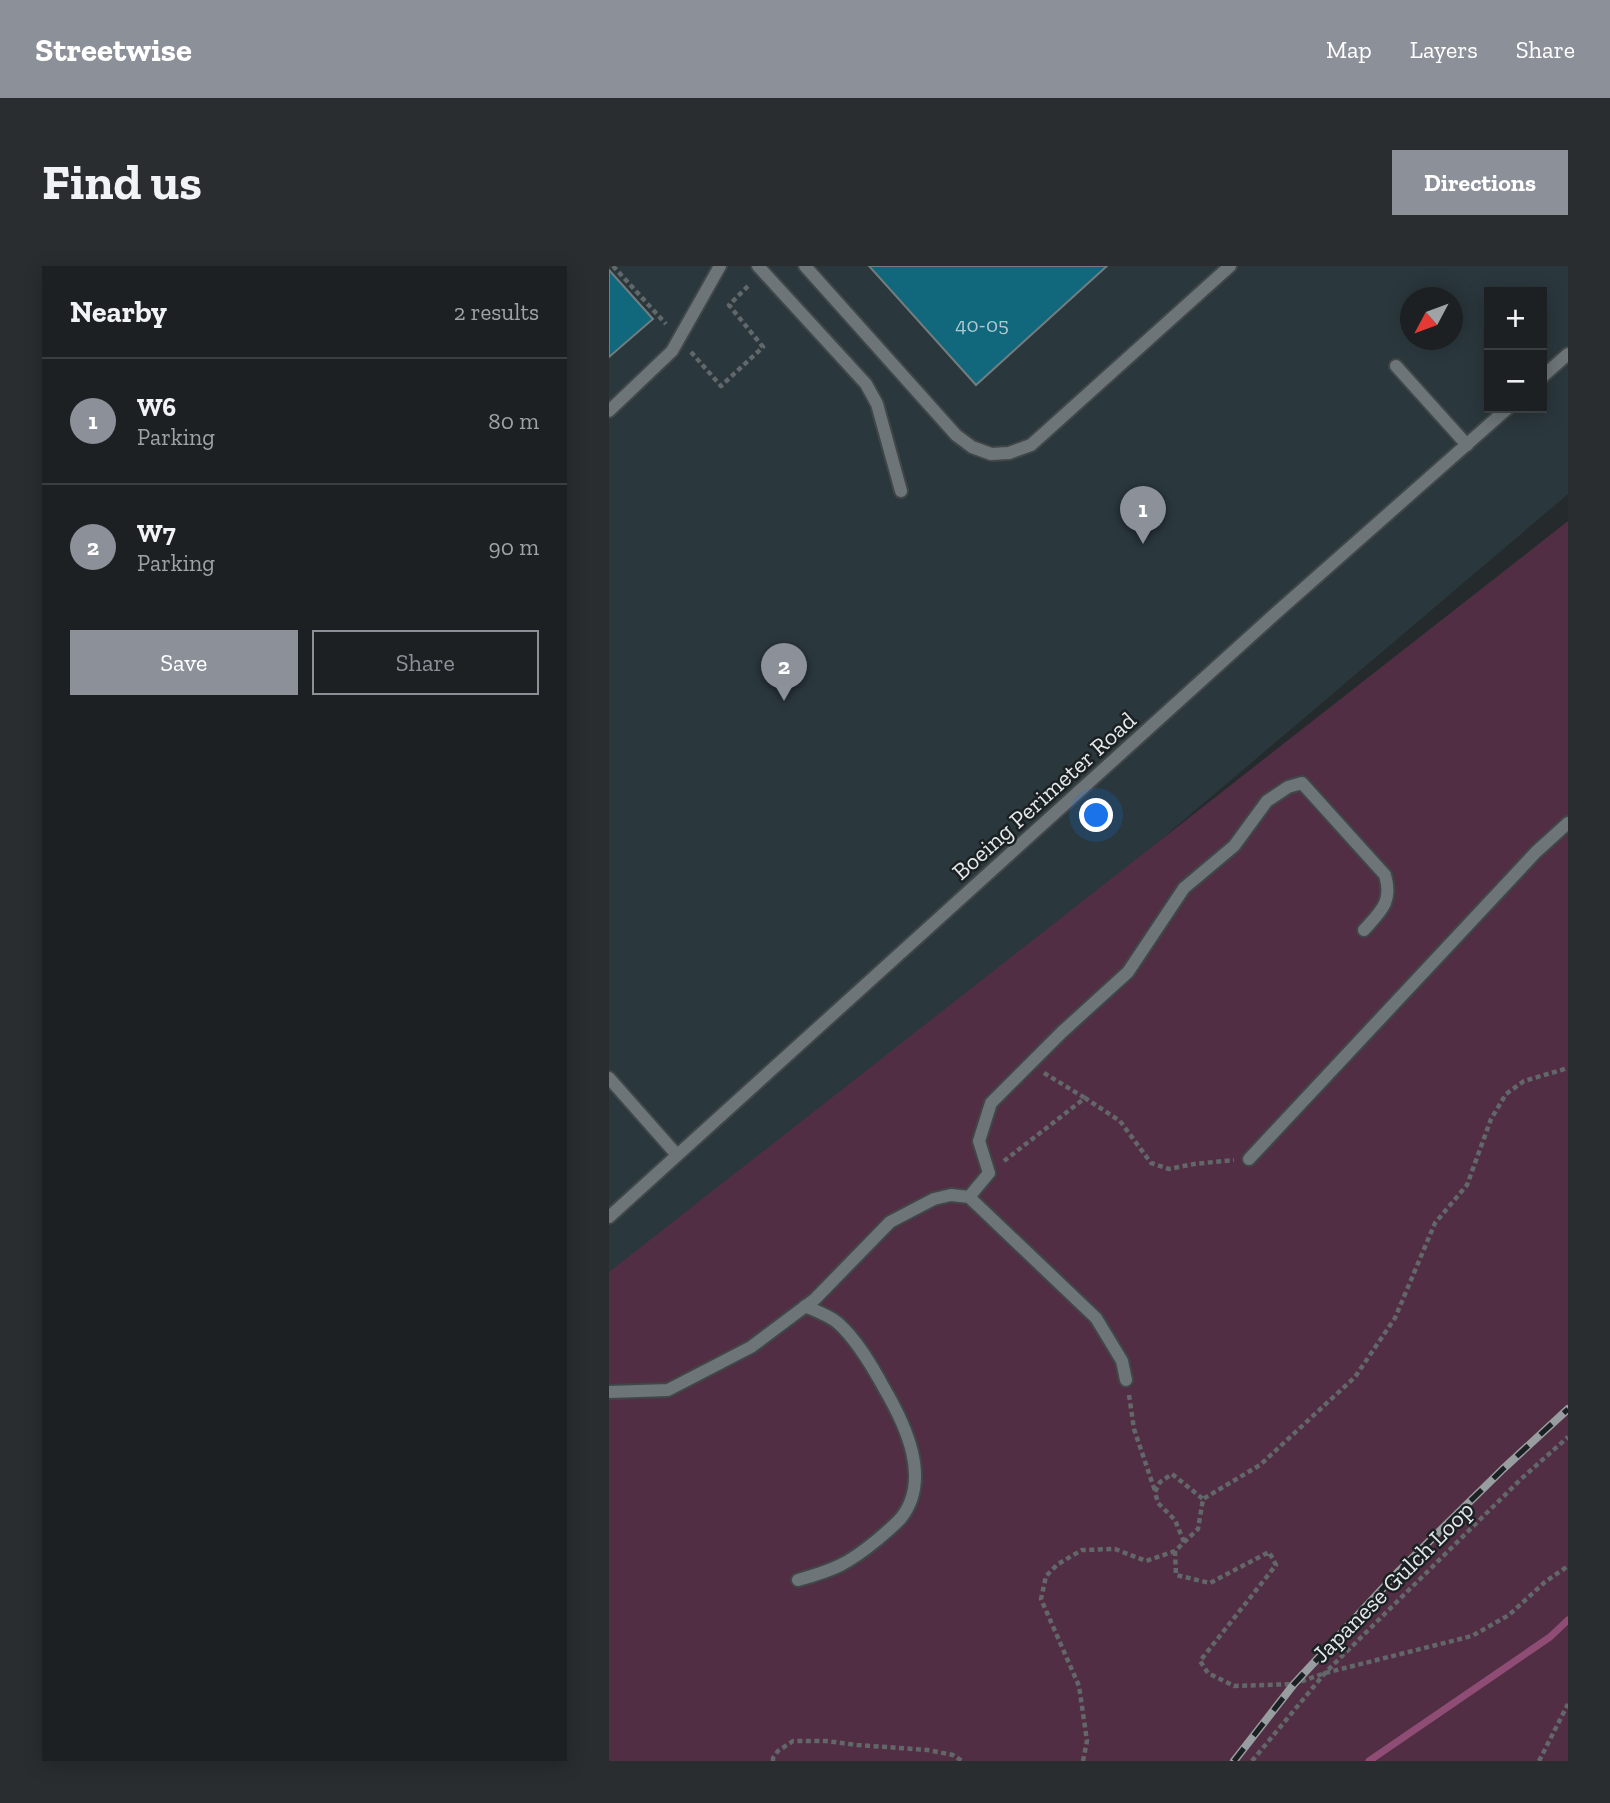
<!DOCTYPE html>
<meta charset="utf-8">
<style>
:root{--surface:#1c2022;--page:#292d2f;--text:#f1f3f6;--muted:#a0a3a5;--line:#3a3e40;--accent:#8c9099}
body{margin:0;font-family:"Zilla Slab",serif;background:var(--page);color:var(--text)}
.controls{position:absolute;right:21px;top:21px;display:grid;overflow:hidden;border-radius:0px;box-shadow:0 4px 18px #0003}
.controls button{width:63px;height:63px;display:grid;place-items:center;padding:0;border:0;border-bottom:2px solid var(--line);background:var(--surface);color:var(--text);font:35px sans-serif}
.compass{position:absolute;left:791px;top:21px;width:63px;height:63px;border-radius:50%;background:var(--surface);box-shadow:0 4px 18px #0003;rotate:229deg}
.you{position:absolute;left:488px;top:550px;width:24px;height:24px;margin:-18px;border:5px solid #fff;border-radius:50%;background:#1a73e8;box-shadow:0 0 0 10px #1a73e833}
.badge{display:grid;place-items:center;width:46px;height:46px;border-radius:50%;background:var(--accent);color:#fff;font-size:23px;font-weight:700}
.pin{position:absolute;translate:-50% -58px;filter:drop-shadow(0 2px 4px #0008)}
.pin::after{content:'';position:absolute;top:37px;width:24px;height:21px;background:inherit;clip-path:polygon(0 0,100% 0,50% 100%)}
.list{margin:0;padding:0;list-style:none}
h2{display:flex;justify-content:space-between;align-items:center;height:91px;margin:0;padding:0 28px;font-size:30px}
h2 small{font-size:23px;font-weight:400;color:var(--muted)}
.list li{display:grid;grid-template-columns:46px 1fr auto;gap:21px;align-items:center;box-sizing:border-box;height:126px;padding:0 28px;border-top:2px solid var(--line)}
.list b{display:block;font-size:26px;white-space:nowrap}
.list p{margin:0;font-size:23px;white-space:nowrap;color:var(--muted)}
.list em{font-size:23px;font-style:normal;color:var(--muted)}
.actions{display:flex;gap:14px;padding:21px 28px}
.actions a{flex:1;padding:16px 0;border:2px solid var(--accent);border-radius:0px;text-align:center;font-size:24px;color:var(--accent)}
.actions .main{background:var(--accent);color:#fff}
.map{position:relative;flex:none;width:959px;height:1495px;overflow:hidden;border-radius:0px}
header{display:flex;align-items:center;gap:42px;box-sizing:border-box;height:98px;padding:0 35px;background:var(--accent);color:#fff}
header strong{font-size:33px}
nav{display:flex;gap:38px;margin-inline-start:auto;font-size:24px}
.intro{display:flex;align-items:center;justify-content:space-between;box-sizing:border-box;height:168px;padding:0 42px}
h1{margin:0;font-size:49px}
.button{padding:18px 32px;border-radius:0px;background:var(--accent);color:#fff;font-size:24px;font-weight:700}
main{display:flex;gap:42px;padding:0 42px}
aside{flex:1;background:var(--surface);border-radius:0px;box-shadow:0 4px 18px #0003}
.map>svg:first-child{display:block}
.built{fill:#2a373c;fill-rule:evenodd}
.green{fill:#522e44}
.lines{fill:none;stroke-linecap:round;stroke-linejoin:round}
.stream{stroke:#8f4d75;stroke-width:7}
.building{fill:#11687d;stroke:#747c7e;stroke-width:2}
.lane-casing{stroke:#414748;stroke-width:16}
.path{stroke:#626769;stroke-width:4.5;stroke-dasharray:5 3.5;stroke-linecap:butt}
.lane{stroke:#6d7578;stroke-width:12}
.rail-casing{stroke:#989d9f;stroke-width:8}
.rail{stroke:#1b2123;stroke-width:5;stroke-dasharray:16;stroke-linecap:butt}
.labels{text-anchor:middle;stroke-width:5;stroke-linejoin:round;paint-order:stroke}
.number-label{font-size:21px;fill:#afc8cf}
.street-label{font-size:24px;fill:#e4e8ea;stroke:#1b2123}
</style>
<header>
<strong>Streetwise</strong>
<nav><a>Map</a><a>Layers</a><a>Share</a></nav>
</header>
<div class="intro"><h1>Find us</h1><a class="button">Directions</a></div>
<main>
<aside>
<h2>Nearby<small>2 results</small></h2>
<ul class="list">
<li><span class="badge">1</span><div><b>W6</b><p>Parking</p></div><em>80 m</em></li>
<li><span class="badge">2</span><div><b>W7</b><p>Parking</p></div><em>90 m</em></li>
</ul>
<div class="actions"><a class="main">Save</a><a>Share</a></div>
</aside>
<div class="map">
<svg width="959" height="1495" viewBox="0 0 959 1495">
<rect width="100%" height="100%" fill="#252b2d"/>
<!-- built -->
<path class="built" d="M0,0H959V228L0,1042ZM880,26H933V142H880ZM802,32H844V74H802Z"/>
<!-- green -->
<path class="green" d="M959,255V1495H0V1006Z"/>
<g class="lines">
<!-- stream -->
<path class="stream" d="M760,1495L941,1371L959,1354"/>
</g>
<!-- building -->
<g class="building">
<path d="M260,0H498L367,119Z"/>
<path d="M0,4L44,53L0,91Z"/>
</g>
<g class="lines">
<!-- lane casing -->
<g class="lane-casing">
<g id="lane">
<path d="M149,0L257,118L268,138L292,225"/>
<path d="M196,0L347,169L363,181L382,188L400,187L422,179L621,0"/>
<path d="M787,100L858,179"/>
<path d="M933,111L959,88"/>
<path d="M0,145L63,85L111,0"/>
<path d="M0,812L68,889"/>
<path d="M640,893L927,586L959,557"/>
<path d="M360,931L380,907L370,875L382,837L453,766L519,706L575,622L625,580L658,535L679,521L693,517L776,609C784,636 772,645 755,664"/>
<path d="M0,951L667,347L899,142"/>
<path d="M0,1126L59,1124L142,1081L206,1033L281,956L325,933L342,929L360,931L487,1052L513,1095L517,1114"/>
<path d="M189,1314C225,1304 239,1298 268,1274C276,1267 285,1260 292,1252C323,1213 296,1158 275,1122C263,1100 248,1074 229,1057C221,1050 207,1045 196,1040"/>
</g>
</g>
<!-- path -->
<g class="path">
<path d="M4,0L57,58"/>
<path d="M82,86L112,120L154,81L120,39L141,18"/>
<path d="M435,807L476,832"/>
<path d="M395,895L476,832L511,855L542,897L560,903L585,898L625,894"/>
<path d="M520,1129L525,1163L546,1225"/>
<path d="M575,1276L566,1254L549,1237L546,1226L551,1216L563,1208L594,1233"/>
<path d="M566,1285L567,1309L601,1317L660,1286L667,1299L591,1395L599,1407L625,1420L685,1418L716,1407L863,1370L900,1349L936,1316L959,1300"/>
<path d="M164,1495V1492L169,1485L184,1475H217L248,1479L319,1484L344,1489L353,1495"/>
<path d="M474,1495L478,1475L470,1420L432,1333L437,1310L449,1298L473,1284L506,1283L537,1295L566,1285L589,1263L594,1233L651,1199L746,1111L786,1052L826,957L858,919L882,853L897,828L915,815L959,802"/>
<path d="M643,1495L716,1407L912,1213L959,1171"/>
<path d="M930,1495L959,1438"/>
</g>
<!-- lane -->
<use href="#lane" class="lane"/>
<!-- rail casing -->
<g class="rail-casing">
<path id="rail" d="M625,1495L685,1418L790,1305L894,1203L959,1143"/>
</g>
<!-- rail -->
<use href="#rail" class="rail"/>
</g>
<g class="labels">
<!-- number labels -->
<g class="number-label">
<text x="373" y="66">40-05</text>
</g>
<!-- street labels -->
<g class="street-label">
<text transform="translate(435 530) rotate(-42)" y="8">Boeing Perimeter Road</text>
<text transform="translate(784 1316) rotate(-45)" y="8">Japanese Gulch Loop</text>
</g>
</g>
</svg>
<div class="controls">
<button>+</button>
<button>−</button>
</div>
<svg class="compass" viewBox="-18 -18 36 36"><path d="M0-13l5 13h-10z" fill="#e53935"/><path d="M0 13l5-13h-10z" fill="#a0a3a5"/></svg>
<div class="you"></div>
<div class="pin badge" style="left:534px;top:278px">1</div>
<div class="pin badge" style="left:175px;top:435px">2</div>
</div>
</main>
